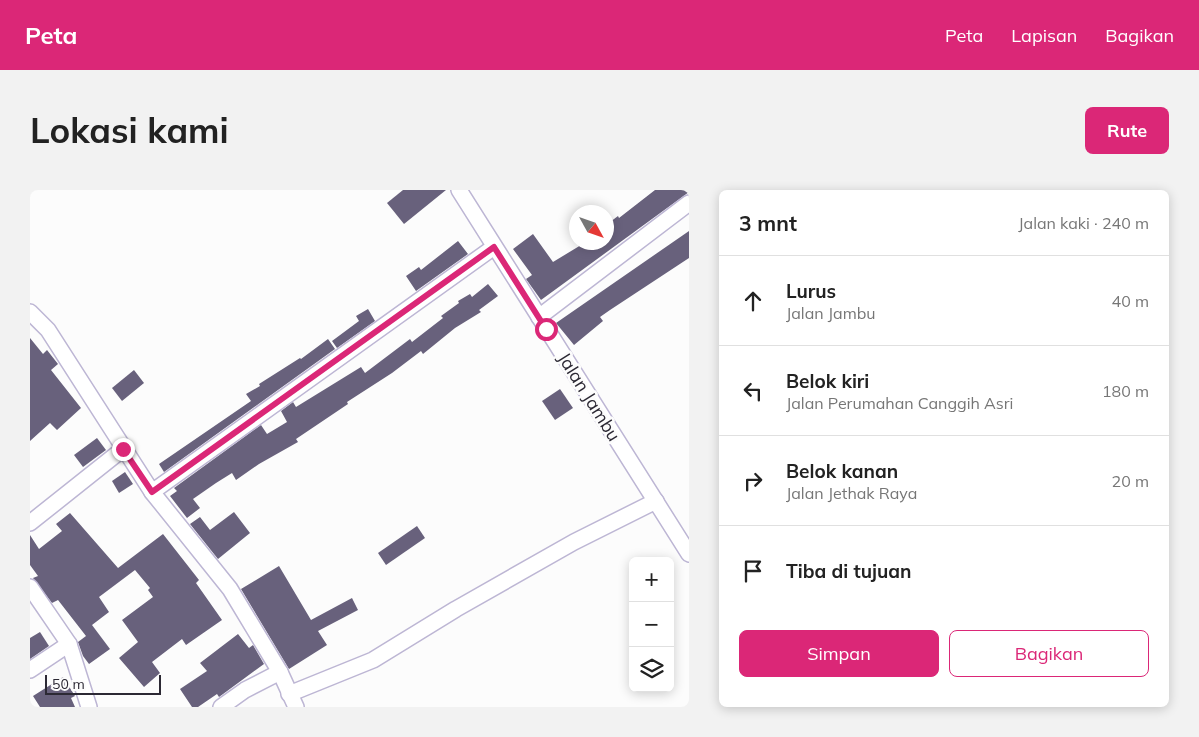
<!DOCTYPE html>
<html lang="id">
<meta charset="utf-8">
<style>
:root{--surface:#fff;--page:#f2f2f2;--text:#222;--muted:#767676;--line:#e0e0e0;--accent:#db2777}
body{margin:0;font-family:Mulish,sans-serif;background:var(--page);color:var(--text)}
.controls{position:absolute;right:15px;bottom:15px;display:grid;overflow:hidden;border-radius:8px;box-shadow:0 2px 12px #0003}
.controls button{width:45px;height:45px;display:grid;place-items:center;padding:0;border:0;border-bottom:1px solid var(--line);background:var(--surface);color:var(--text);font:25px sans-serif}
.compass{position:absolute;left:539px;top:15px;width:45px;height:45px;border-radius:50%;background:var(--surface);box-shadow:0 2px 12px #0003;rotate:130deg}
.scale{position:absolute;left:15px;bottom:12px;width:116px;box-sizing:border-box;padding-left:5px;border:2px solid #2c2934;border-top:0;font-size:14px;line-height:18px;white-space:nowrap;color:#2c2934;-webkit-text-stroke:4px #fcfcfc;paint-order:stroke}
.stop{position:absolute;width:15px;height:15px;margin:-11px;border:4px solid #db2777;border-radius:50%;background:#fff}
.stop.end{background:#db2777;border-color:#fff;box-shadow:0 1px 5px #0008}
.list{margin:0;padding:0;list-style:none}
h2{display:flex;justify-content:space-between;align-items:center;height:65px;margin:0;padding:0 20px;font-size:21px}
h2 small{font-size:16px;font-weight:400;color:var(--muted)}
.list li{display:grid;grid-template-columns:32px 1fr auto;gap:15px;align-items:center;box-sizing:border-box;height:90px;padding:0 20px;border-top:1px solid var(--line)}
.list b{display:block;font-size:19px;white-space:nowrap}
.list p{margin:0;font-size:16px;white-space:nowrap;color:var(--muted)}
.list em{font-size:16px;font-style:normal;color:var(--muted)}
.actions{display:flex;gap:10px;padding:15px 20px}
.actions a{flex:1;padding:11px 0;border:1px solid var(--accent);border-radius:8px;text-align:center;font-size:18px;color:var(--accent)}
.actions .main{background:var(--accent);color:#fff}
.icon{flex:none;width:28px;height:28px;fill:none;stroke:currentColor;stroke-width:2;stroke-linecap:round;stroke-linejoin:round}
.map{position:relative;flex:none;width:659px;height:517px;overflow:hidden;border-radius:8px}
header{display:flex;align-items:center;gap:30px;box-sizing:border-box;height:70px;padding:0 25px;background:var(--accent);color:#fff}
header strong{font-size:24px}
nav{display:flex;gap:28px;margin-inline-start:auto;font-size:18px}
.intro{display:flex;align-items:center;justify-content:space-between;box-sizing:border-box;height:120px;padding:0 30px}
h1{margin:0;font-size:35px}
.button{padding:12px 22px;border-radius:8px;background:var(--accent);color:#fff;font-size:18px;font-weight:700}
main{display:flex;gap:30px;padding:0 30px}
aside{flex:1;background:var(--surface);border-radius:8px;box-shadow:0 2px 12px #0003}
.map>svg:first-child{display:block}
.building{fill:#68617c}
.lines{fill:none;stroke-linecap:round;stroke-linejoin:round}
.street-casing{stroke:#bdb6d4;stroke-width:18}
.street{stroke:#fff;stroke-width:15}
.route{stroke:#db2777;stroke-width:6}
.labels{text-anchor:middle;stroke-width:5;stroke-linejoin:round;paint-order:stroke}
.street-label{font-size:18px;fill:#2c2934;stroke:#fcfcfc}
</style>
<header>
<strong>Peta</strong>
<nav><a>Peta</a><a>Lapisan</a><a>Bagikan</a></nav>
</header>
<div class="intro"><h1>Lokasi kami</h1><a class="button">Rute</a></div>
<main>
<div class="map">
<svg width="659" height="517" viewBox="0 0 659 517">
<rect width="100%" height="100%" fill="#fcfcfc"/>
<!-- building -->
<g class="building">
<path d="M373,0H416L374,34L357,13Z"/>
<path d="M625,0H659V2L511,110L496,89L502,85L483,59L503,44L523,72L556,52H576V35L588,26L589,28Z"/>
<path d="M659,41V68L580,120L570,127L573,131L544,155L526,133Z"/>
<path d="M428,51L438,64L386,101L376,86L389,77L391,80Z"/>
<path d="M458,94L468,106L449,120L451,122L425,138L393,164L391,161L362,183L317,212L318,214L266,249L268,252L229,274L206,290L202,283L186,293L163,309L170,318L157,328L140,306L147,301L144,298L231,235L237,244L257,232L251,221L263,212L266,217L331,177L335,183L380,149L382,152L413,128L411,126L429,113L428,111L440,104L442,107Z"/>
<path d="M338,119L345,131L307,158L302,151L329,131L326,126Z"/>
<path d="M0,148L13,164L17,160L28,174L21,180L51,218L27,240L20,233L0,251Z"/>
<path d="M298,149L305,159L134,282L129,274L221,211L216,204L230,196L229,194L270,168L271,169Z"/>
<path d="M104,180L114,193L92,211L82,198Z"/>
<path d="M530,199L543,218L525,230L512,211Z"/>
<path d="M67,248L76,260L53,277L44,265Z"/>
<path d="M95,282L103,294L89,303L82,291Z"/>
<path d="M204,322L220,343L188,369L160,334L170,327L180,340Z"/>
<path d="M40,323L88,378L133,344L169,390L166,393L192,430L156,455L152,449L122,472L130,483L114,497L89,468L108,452L92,430L123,407L118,400L120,398L105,380L69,407L79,422L62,435L80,459L59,474L53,466L48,452L56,446L28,410L22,413L3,388L8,386L0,375V345L9,359L32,341L26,334Z"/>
<path d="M387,336L395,348L356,375L348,363Z"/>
<path d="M249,376L281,430L322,408L328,420L288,441L297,455L259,479L211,399Z"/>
<path d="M10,442L19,456L0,469V448Z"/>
<path d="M208,444L219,458L223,455L234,474L189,507L187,504L168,517H162L150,499L177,481L170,473Z"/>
<path d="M33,487L45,506L41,508L45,517H10L3,506Z"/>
</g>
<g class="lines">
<!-- street casing -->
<g class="street-casing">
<g id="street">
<path d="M429,0L659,364"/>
<path d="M0,122L18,140L122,302L200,399L250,482L266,517"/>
<path d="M509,127L659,13"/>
<path d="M122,302L464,57"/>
<path d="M0,333L93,259"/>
<path d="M0,397L39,454L59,517"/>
<path d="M0,480L39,454"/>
<path d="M259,504L343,470L426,419L544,352L626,311"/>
<path d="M191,517L215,500L250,482"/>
</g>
</g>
<!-- street -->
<use href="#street" class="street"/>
</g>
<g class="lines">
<!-- route -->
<path class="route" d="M93,259L122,302L464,57L516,139"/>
</g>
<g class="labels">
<!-- street labels -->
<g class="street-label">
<text transform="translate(559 207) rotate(58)" y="6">Jalan Jambu</text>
</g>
</g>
</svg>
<div class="controls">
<button>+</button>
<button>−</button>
<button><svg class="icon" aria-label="layers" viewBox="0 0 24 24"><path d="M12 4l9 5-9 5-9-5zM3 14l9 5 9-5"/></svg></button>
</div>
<svg class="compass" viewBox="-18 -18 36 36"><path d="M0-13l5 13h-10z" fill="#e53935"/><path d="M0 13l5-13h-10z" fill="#767676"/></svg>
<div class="scale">50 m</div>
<div class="stop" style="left:516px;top:139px"></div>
<div class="stop end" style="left:93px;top:259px"></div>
</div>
<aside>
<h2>3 mnt<small>Jalan kaki · 240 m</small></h2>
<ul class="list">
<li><svg class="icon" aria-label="ahead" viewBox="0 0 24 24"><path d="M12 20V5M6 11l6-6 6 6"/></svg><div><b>Lurus</b><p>Jalan Jambu</p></div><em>40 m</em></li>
<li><svg class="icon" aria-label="left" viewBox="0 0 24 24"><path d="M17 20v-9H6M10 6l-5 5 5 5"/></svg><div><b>Belok kiri</b><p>Jalan Perumahan Canggih Asri</p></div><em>180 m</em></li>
<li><svg class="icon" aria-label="right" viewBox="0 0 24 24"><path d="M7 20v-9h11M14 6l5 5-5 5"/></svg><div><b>Belok kanan</b><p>Jalan Jethak Raya</p></div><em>20 m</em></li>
<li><svg class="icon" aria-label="arrive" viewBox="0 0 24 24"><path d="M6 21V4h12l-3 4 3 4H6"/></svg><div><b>Tiba di tujuan</b></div></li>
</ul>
<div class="actions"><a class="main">Simpan</a><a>Bagikan</a></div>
</aside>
</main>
